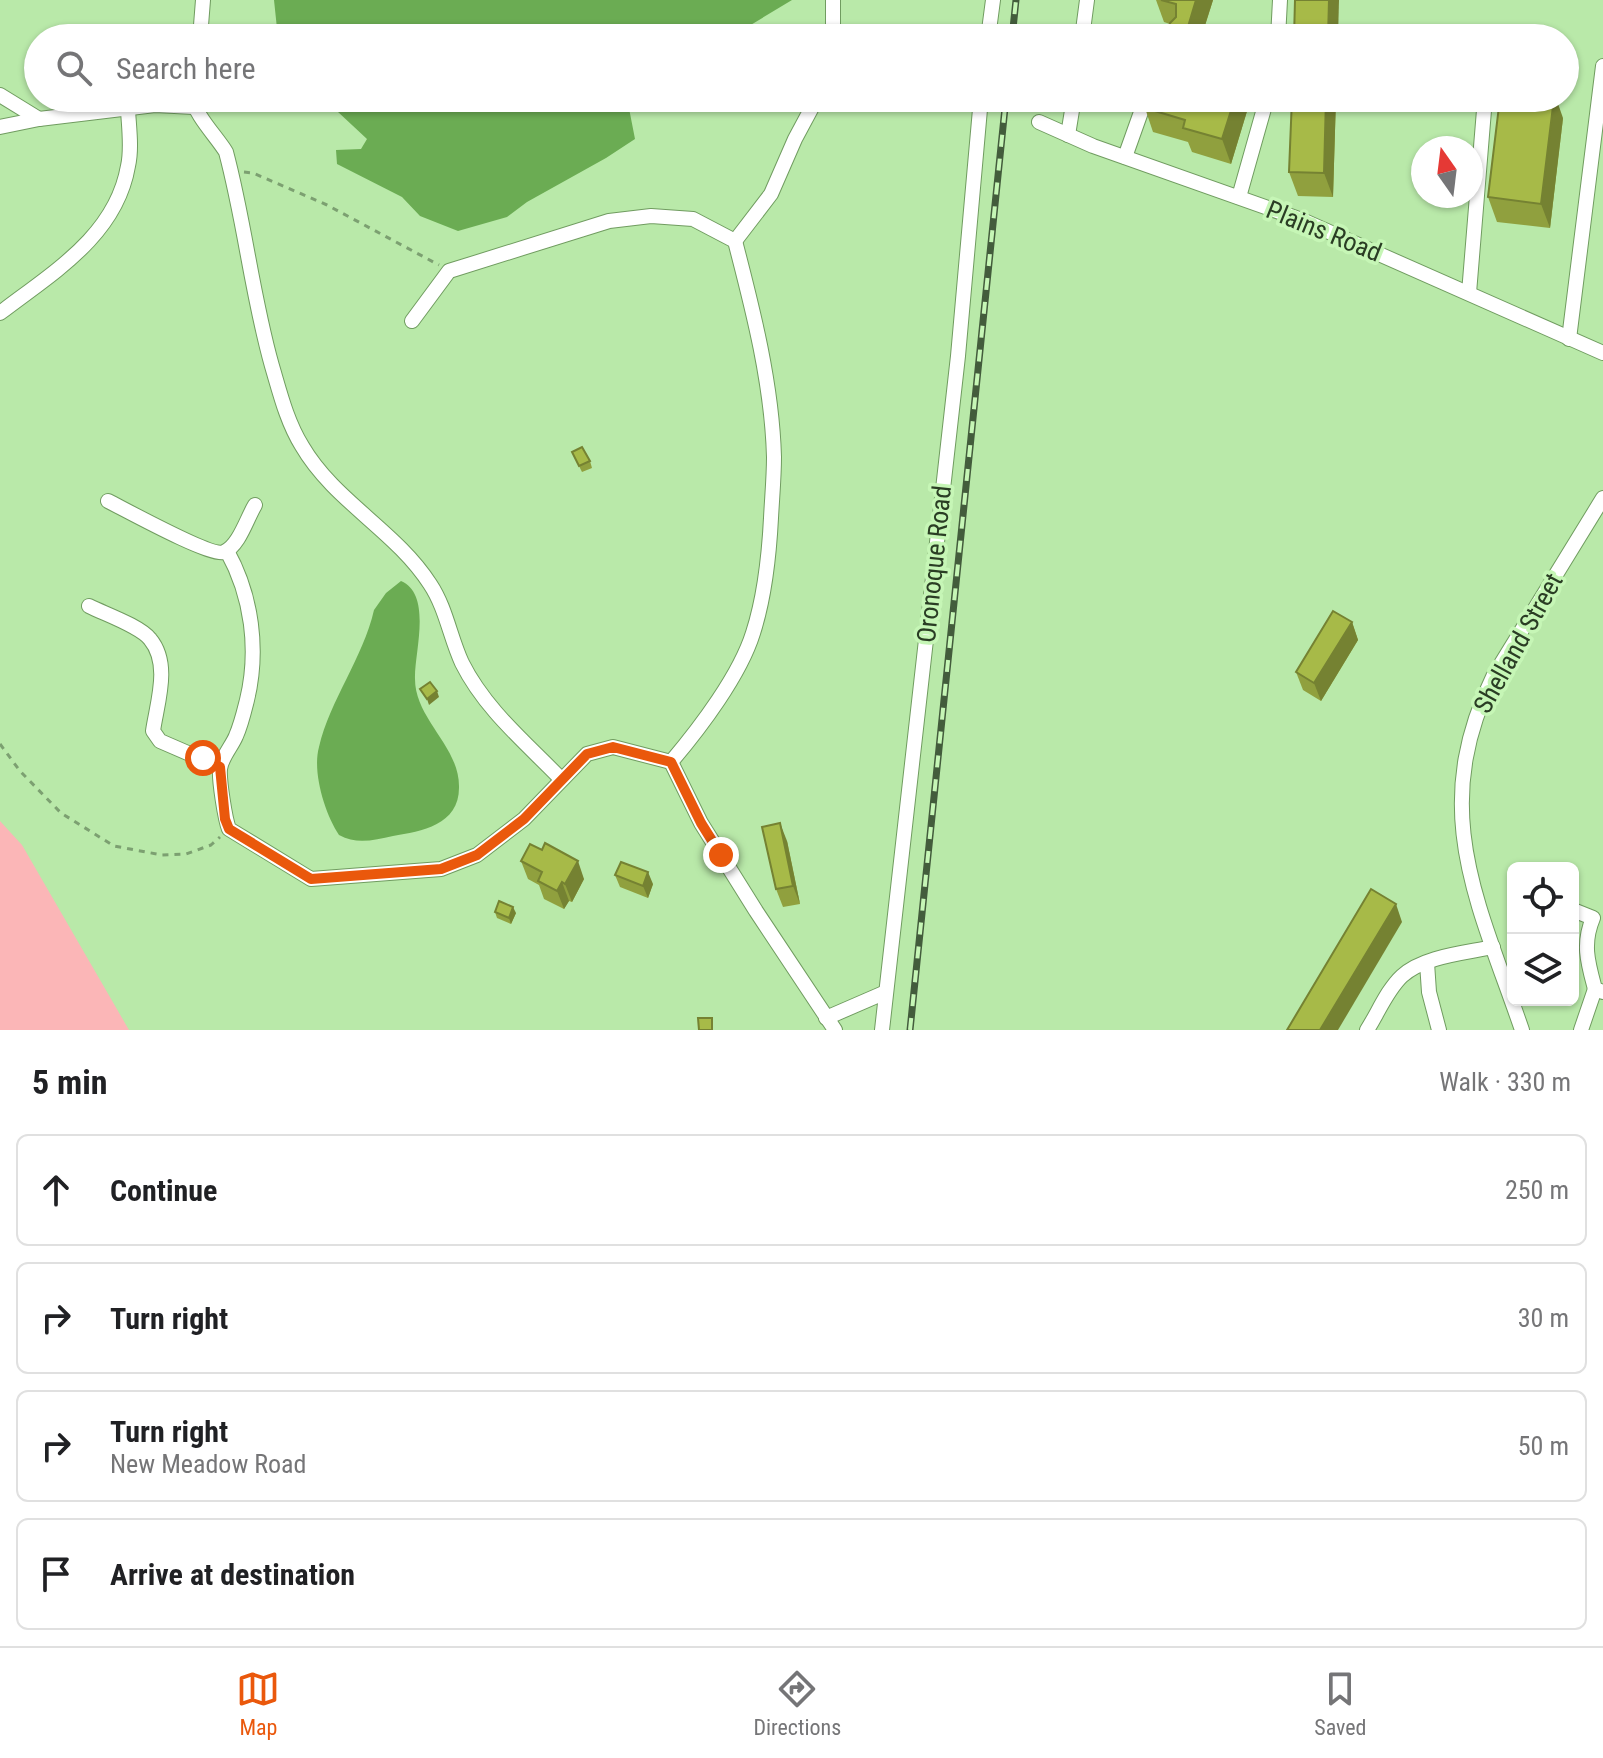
<!DOCTYPE html>
<meta charset="utf-8">
<style>
:root{--surface:#fff;--page:#f6f6f6;--text:#202124;--muted:#757577;--line:#e0e0e0;--accent:#ea580c}
body{margin:0;font-family:"Roboto Condensed",sans-serif;background:var(--page);color:var(--text)}
.controls{position:absolute;right:24px;bottom:24px;display:grid;overflow:hidden;border-radius:12px;box-shadow:0 2px 6px #0004}
.controls button{width:72px;height:72px;display:grid;place-items:center;padding:0;border:0;border-bottom:2px solid var(--line);background:var(--surface);color:var(--text);font:40px sans-serif}
.compass{position:absolute;left:1411px;top:136px;width:72px;height:72px;border-radius:50%;background:var(--surface);box-shadow:0 2px 6px #0004;rotate:346deg}
.stop{position:absolute;width:24px;height:24px;margin:-18px;border:6px solid #ea580c;border-radius:50%;background:#fff}
.stop.end{background:#ea580c;border-color:#fff;box-shadow:0 2px 8px #0008}
.list{margin:0;padding:0;list-style:none}
h2{display:flex;justify-content:space-between;align-items:center;height:104px;margin:0;padding:0 32px;font-size:34px}
h2 small{font-size:26px;font-weight:400;color:var(--muted)}
.list li{display:grid;grid-template-columns:52px 1fr auto;gap:24px;align-items:center;box-sizing:border-box;height:112px;margin:0 16px 16px;padding:0 16px;border:2px solid var(--line);border-radius:12px}
.list b{display:block;font-size:30px;white-space:nowrap}
.list p{margin:0;font-size:26px;white-space:nowrap;color:var(--muted)}
.list em{font-size:26px;font-style:normal;color:var(--muted)}
.icon{flex:none;width:44px;height:44px;fill:none;stroke:currentColor;stroke-width:2;stroke-linecap:round;stroke-linejoin:round}
.map{position:relative;flex:none;width:1603px;height:1030px;overflow:hidden}
.search{position:absolute;background:var(--surface);box-shadow:0 2px 6px #0004;left:24px;right:24px;top:24px;height:88px;display:flex;align-items:center;gap:20px;box-sizing:border-box;padding:0 28px;border-radius:44px;color:var(--muted);font-size:30px}
.sheet{height:616px;background:var(--surface)}
nav{display:flex;justify-content:space-around;align-items:center;box-sizing:border-box;height:112px;border-top:2px solid var(--line);background:var(--surface);font-size:22px;color:var(--muted)}
nav a{display:grid;justify-items:center;gap:4px}
nav .on{color:var(--accent)}
.map>svg:first-child{display:block}
.green{fill:#fbb6b7}
.water{fill:#6bac53}
.lines{fill:none;stroke-linecap:round;stroke-linejoin:round}
.minor-casing{stroke:#709c60;stroke-width:16}
.path{stroke:#7ca071;stroke-width:3;stroke-dasharray:6 6;stroke-linecap:butt}
.minor{stroke:#fff;stroke-width:14}
.rail-casing{stroke:#435c3c;stroke-width:7}
.rail{stroke:#c6f6b6;stroke-width:4;stroke-dasharray:12;stroke-linecap:butt}
.wall{fill:#90a03e}
.shaded-wall{fill:#758232}
.building{fill:#a7ba48;stroke:#758232;stroke-width:2}
.route{stroke:#ea580c;stroke-width:10}
.labels{text-anchor:middle;stroke-width:7;stroke-linejoin:round;paint-order:stroke}
.street-label{font-size:26px;fill:#2a3d24;stroke:#c6f6b6}
</style>
<div class="map">
<svg width="1603" height="1030" viewBox="0 0 1603 1030">
<rect width="100%" height="100%" fill="#b9e9a9"/>
<!-- green -->
<path class="green" d="M0,821L22,845L129,1030H0Z"/>
<!-- water -->
<g class="water">
<path d="M274,0H792L734,35L682,31L677,35L671,32L667,38H278Z"/>
<path d="M323,98H627L635,139L606,158L527,202L507,217L458,231L420,216L402,197L337,164L336,150L361,149L367,139Z"/>
<path d="M401,581C433,595 414,653 415,679C415,719 459,746 459,786C460,825 422,831 393,836C374,840 357,845 339,835C325,814 312,772 319,747C330,700 363,658 374,610L386,593Z"/>
</g>
<g class="lines">
<!-- minor casing -->
<g class="minor-casing">
<g id="minor">
<path d="M200,38L203,0"/>
<path d="M833,38V0"/>
<path d="M988,38L993,0"/>
<path d="M1082,38L1087,0"/>
<path d="M1278,38L1280,0"/>
<path d="M0,95L39,119"/>
<path d="M193,98C194,114 217,137 226,152C245,223 252,296 272,366C280,393 287,422 302,446C334,501 396,531 430,584C446,608 450,637 462,663C485,709 525,742 560,778"/>
<path d="M1039,122L1093,146L1302,220L1603,353"/>
<path d="M0,127L39,119L155,105L194,107"/>
<path d="M1068,135L1074,98"/>
<path d="M1125,157L1146,98"/>
<path d="M1239,197L1267,98"/>
<path d="M735,241L771,194L795,139L817,98"/>
<path d="M1469,293L1485,98"/>
<path d="M0,313C52,273 116,236 128,166C132,149 129,128 128,110"/>
<path d="M412,321L449,271L609,221L651,216L693,219L735,241C753,310 772,384 774,457C774,477 772,498 771,518C769,557 765,596 753,633C740,675 700,728 671,762"/>
<path d="M1569,339L1603,66"/>
<path d="M108,501C126,510 211,557 224,552C239,546 247,518 255,505"/>
<path d="M227,551C252,596 259,650 247,700C244,712 241,725 236,736C232,746 221,758 220,769C219,780 225,819 229,829L311,879L441,869L477,855L524,819L587,754L613,747L671,762"/>
<path d="M89,606C105,614 140,626 150,639C171,664 157,703 153,731L160,741L220,767"/>
<path d="M671,762L701,823L756,911L835,1030"/>
<path d="M1573,910L1593,918C1582,944 1588,963 1595,989L1603,992"/>
<path d="M1427,963L1429,992L1439,1030"/>
<path d="M826,1018L886,992"/>
<path d="M882,1030L958,356L981,98"/>
<path d="M1367,1030C1378,1013 1387,990 1402,976C1424,956 1466,953 1493,947"/>
<path d="M1522,1030C1478,902 1428,810 1493,677L1603,498"/>
<path d="M1581,1030L1595,989"/>
</g>
</g>
<!-- path -->
<g class="path">
<path d="M244,172L253,173L327,205L439,265"/>
<path d="M0,744L20,771L61,813L114,846L162,855L186,854L211,845L220,837"/>
</g>
<!-- minor -->
<use href="#minor" class="minor"/>
<!-- rail casing -->
<g class="rail-casing">
<g id="rail">
<path d="M1012,38L1016,0"/>
<path d="M910,1030L1006,98"/>
</g>
</g>
<!-- rail -->
<use href="#rail" class="rail"/>
</g>
<!-- wall -->
<g class="wall">
<path d="M1156,0H1213L1202,35L1164,22Z"/>
<path d="M1251,98L1231,164L1192,152L1188,142L1153,132L1145,108Z"/>
<path d="M1336,98L1333,197L1298,196L1289,172Z"/>
<path d="M1563,118L1550,228L1497,222L1488,197Z"/>
<path d="M572,452L590,461L592,468L582,472Z"/>
<path d="M1352,622L1358,640L1321,701L1303,690L1296,672Z"/>
<path d="M787,841L800,904L783,907L776,889Z"/>
<path d="M521,861L584,879L572,902L569,901L564,909L544,899L539,885L528,879Z"/>
<path d="M615,875L653,884L648,898L620,887Z"/>
<path d="M495,912L516,913L511,924L497,918Z"/>
</g>
<!-- shaded-wall -->
<g class="shaded-wall">
<path d="M1196,0H1213L1201,38L1187,30Z"/>
<path d="M1329,0H1339L1338,38H1328Z"/>
<path d="M1235,98H1251L1231,164L1222,139Z"/>
<path d="M1326,98H1336L1333,197L1324,173Z"/>
<path d="M1554,98H1556L1563,118L1550,228L1541,204Z"/>
<path d="M1352,622L1358,640L1321,701L1314,683Z"/>
<path d="M437,691L439,697L429,705L427,699Z"/>
<path d="M780,823L787,841L800,904L793,886Z"/>
<path d="M578,861L584,879L572,902L565,884Z"/>
<path d="M648,872L653,884L648,898L643,886Z"/>
<path d="M562,882L569,901L564,909L557,891Z"/>
<path d="M1396,904L1402,922L1338,1030H1320Z"/>
<path d="M513,907L516,913L511,924L509,918Z"/>
</g>
<!-- building -->
<g class="building">
<path d="M1161,0H1196L1187,30L1210,38H1166L1170,23L1176,17V4Z"/>
<path d="M1295,0H1329L1328,38H1294Z"/>
<path d="M1148,98H1235L1222,139L1183,128L1185,120L1145,108Z"/>
<path d="M1292,98H1326L1324,173L1289,172Z"/>
<path d="M1500,98H1554L1541,204L1488,197Z"/>
<path d="M582,447L590,461L579,466L572,452Z"/>
<path d="M1333,611L1352,622L1314,683L1296,672Z"/>
<path d="M430,682L437,691L427,699L420,689Z"/>
<path d="M780,823L793,886L776,889L762,827Z"/>
<path d="M545,843L578,861L565,884L562,882L557,891L538,881L542,872L521,861L530,844L542,850Z"/>
<path d="M621,862L648,872L643,886L615,875Z"/>
<path d="M1371,889L1396,904L1320,1030H1287Z"/>
<path d="M499,901L513,907L509,918L495,912Z"/>
<path d="M698,1018H712V1030H699Z"/>
</g>
<g class="lines">
<!-- route -->
<path class="route" d="M203,758L220,767L225,819L229,829L311,879L441,869L477,855L524,819L587,754L613,747L671,762L701,823L721,855"/>
</g>
<g class="labels">
<!-- street labels -->
<g class="street-label">
<text transform="translate(1324 231) rotate(22)" y="9">Plains Road</text>
<text transform="translate(934 564) rotate(-84)" y="9">Oronoque Road</text>
<text transform="translate(1518 643) rotate(-61)" y="9">Shelland Street</text>
</g>
</g>
</svg>
<div class="controls">
<button><svg class="icon" aria-label="locate" viewBox="0 0 24 24"><circle cx="12" cy="12" r="6"/><path d="M12 2v4M12 18v4M2 12h4M18 12h4"/></svg></button>
<button><svg class="icon" aria-label="layers" viewBox="0 0 24 24"><path d="M12 4l9 5-9 5-9-5zM3 14l9 5 9-5"/></svg></button>
</div>
<svg class="compass" viewBox="-18 -18 36 36"><path d="M0-13l5 13h-10z" fill="#e53935"/><path d="M0 13l5-13h-10z" fill="#757577"/></svg>
<div class="stop" style="left:203px;top:758px"></div>
<div class="stop end" style="left:721px;top:855px"></div>
<div class="search"><svg class="icon" aria-label="search" viewBox="0 0 24 24"><circle cx="10" cy="10" r="6"/><path d="M15 15l6 6"/></svg>Search here</div>
</div>
<section class="sheet">
<h2>5 min<small>Walk · 330 m</small></h2>
<ul class="list">
<li><svg class="icon" aria-label="ahead" viewBox="0 0 24 24"><path d="M12 20V5M6 11l6-6 6 6"/></svg><div><b>Continue</b></div><em>250 m</em></li>
<li><svg class="icon" aria-label="right" viewBox="0 0 24 24"><path d="M7 20v-9h11M14 6l5 5-5 5"/></svg><div><b>Turn right</b></div><em>30 m</em></li>
<li><svg class="icon" aria-label="right" viewBox="0 0 24 24"><path d="M7 20v-9h11M14 6l5 5-5 5"/></svg><div><b>Turn right</b><p>New Meadow Road</p></div><em>50 m</em></li>
<li><svg class="icon" aria-label="arrive" viewBox="0 0 24 24"><path d="M6 21V4h12l-3 4 3 4H6"/></svg><div><b>Arrive at destination</b></div></li>
</ul>
</section>
<nav>
<a class="on"><svg class="icon" aria-label="map" viewBox="0 0 24 24"><path d="M3 6l6-2 6 2 6-2v14l-6 2-6-2-6 2zM9 4v14M15 6v14"/></svg>Map</a>
<a><svg class="icon" aria-label="directions" viewBox="0 0 24 24"><path d="M12 3l9 9-9 9-9-9zM9 14v-3h6M13 9l2 2-2 2"/></svg>Directions</a>
<a><svg class="icon" aria-label="saved" viewBox="0 0 24 24"><path d="M7 4h10v16l-5-4-5 4z"/></svg>Saved</a>
</nav>
